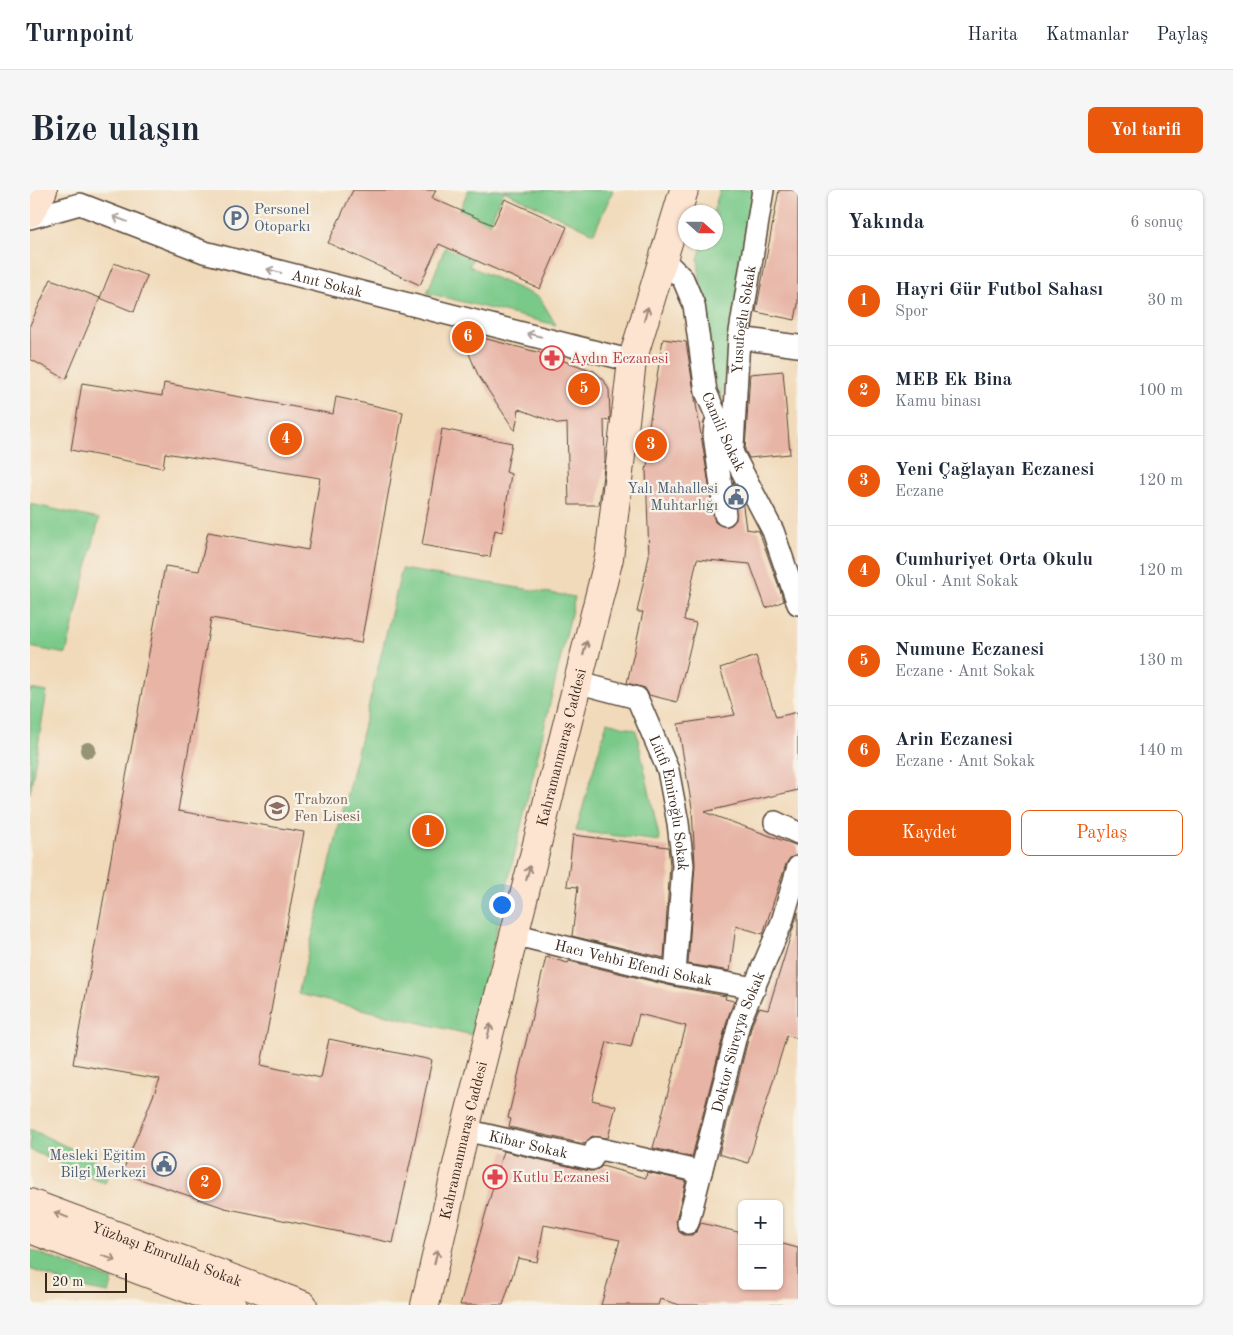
<!DOCTYPE html>
<html lang="tr">
<meta charset="utf-8">
<style>
:root{--surface:#fff;--page:#f6f6f7;--text:#1f2937;--muted:#747a83;--line:#e0e1e3;--accent:#ea580c}
body{margin:0;font-family:"Old Standard TT",serif;background:var(--page);color:var(--text)}
.controls{position:absolute;right:15px;bottom:15px;display:grid;overflow:hidden;border-radius:8px;box-shadow:0 1px 4px #0004}
.controls button{width:45px;height:45px;display:grid;place-items:center;padding:0;border:0;border-bottom:1px solid var(--line);background:var(--surface);color:var(--text);font:25px sans-serif}
.compass{position:absolute;left:648px;top:15px;width:45px;height:45px;border-radius:50%;background:var(--surface);box-shadow:0 1px 4px #0004;rotate:111deg}
.scale{position:absolute;left:15px;bottom:12px;width:82px;box-sizing:border-box;padding-left:5px;border:2px solid #3b2a1e;border-top:0;font-size:14px;line-height:18px;white-space:nowrap;color:#3b2a1e;-webkit-text-stroke:4px #f7f3e8;paint-order:stroke}
.you{position:absolute;left:471px;top:714px;width:18px;height:18px;margin:-12px;border:4px solid #fff;border-radius:50%;background:#1a73e8;box-shadow:0 0 0 8px #1a73e833}
.badge{display:grid;place-items:center;width:32px;height:32px;border-radius:50%;background:var(--accent);color:#fff;font-size:16px;font-weight:700}
.pin{position:absolute;translate:-50% -50%;border:2px solid #fff;box-shadow:0 1px 5px #0006}
.list{margin:0;padding:0;list-style:none}
h2{display:flex;justify-content:space-between;align-items:center;height:65px;margin:0;padding:0 20px;font-size:21px}
h2 small{font-size:16px;font-weight:400;color:var(--muted)}
.list li{display:grid;grid-template-columns:32px 1fr auto;gap:15px;align-items:center;box-sizing:border-box;height:90px;padding:0 20px;border-top:1px solid var(--line)}
.list b{display:block;font-size:19px;white-space:nowrap}
.list p{margin:0;font-size:16px;white-space:nowrap;color:var(--muted)}
.list em{font-size:16px;font-style:normal;color:var(--muted)}
.actions{display:flex;gap:10px;padding:15px 20px}
.actions a{flex:1;padding:11px 0;border:1px solid var(--accent);border-radius:8px;text-align:center;font-size:18px;color:var(--accent)}
.actions .main{background:var(--accent);color:#fff}
.map{position:relative;flex:none;width:768px;height:1115px;overflow:hidden;border-radius:8px}
header{display:flex;align-items:center;gap:30px;box-sizing:border-box;height:70px;padding:0 25px;background:var(--surface);border-bottom:1px solid var(--line)}
header strong{font-size:24px}
nav{display:flex;gap:28px;margin-inline-start:auto;font-size:18px}
.intro{display:flex;align-items:center;justify-content:space-between;box-sizing:border-box;height:120px;padding:0 30px}
h1{margin:0;font-size:35px}
.button{padding:12px 22px;border-radius:8px;background:var(--accent);color:#fff;font-size:18px;font-weight:700}
main{display:flex;gap:30px;padding:0 30px}
aside{flex:1;background:var(--surface);border-radius:8px;box-shadow:0 1px 4px #0004}
.map>svg:first-child{display:block}
.green{fill:#79c989;stroke:#5a7a54}
.building{fill:#e7b4a5}
.lines{fill:none;stroke-linecap:round;stroke-linejoin:round}
.street-casing{stroke:#564435;stroke-width:24}
.secondary-casing{stroke:#564435;stroke-width:30}
.street{stroke:#fff;stroke-width:21}
.secondary{stroke:#fde4d1;stroke-width:28}
.tree{fill:#979476}
.oneway{stroke:#a79f9a}
.oneway2{stroke:#9c8778}
.labels{text-anchor:middle;stroke-width:4.5;stroke-linejoin:round;paint-order:stroke}
.service-label{font-size:15px;fill:#4e5e75;stroke:#f7f3e8;text-anchor:end}
.street-label{font-size:15px;fill:#3b2a1e;stroke:#f7f3e8}
.health-label{font-size:15px;fill:#be3a42;stroke:#f7f3e8;text-anchor:start}
.education-label{font-size:15px;fill:#785e54;stroke:#f7f3e8;text-anchor:start}
</style>
<header>
<strong>Turnpoint</strong>
<nav><a>Harita</a><a>Katmanlar</a><a>Paylaş</a></nav>
</header>
<div class="intro"><h1>Bize ulaşın</h1><a class="button">Yol tarifi</a></div>
<main>
<div class="map">
<svg width="768" height="1115" viewBox="0 0 768 1115">
<rect width="100%" height="100%" fill="#f7f3e8"/>
<filter id="ink" filterUnits="userSpaceOnUse"><feTurbulence type="fractalNoise" baseFrequency=".02" numOctaves="2"/><feDisplacementMap in="SourceGraphic" scale="10" xChannelSelector="R" yChannelSelector="G"/><feConvolveMatrix kernelMatrix="1 2 1 2 8 2 1 2 1" color-interpolation-filters="sRGB"/></filter>
<filter id="wash" filterUnits="userSpaceOnUse"><feTurbulence type="fractalNoise" baseFrequency=".0096" numOctaves="4" result="noise"/><feDisplacementMap in="SourceGraphic" scale="20" xChannelSelector="R" yChannelSelector="G"/><feGaussianBlur stdDeviation="1.12" result="paint"/><feColorMatrix in="noise" values="0 0 0 0 0 0 0 0 0 0 0 0 0 0 0 0 0 1.4 0 .05"/><feComposite in="paint" operator="in"/></filter>
<g filter="url(#wash)">
<rect width="100%" height="100%" fill="#f1daba"/>
<!-- green -->
<g class="green">
<path d="M438,0H583L564,43L474,1L439,76L510,108L526,135L397,103Z"/>
<path d="M690,0H724L691,210L678,174L668,69L673,53L686,52V22H683Z"/>
<path d="M0,314L69,329L36,464L0,457Z"/>
<path d="M372,379L545,407L442,845L268,804Z"/>
<path d="M0,499L17,502L0,603Z"/>
<path d="M577,532L606,540L630,651L546,641Z"/>
<path d="M0,939L82,978L75,993L0,960Z"/>
<path d="M0,1060L83,1090L79,1103L47,1097L0,1079Z"/>
</g>
<g id="blocks">
<!-- building -->
<g class="building">
<path d="M323,0H406L402,8L463,35L475,9L537,37L510,99L409,54L390,95L298,53Z"/>
<path d="M749,0H768V114L765,130L726,122Z"/>
<path d="M84,73L117,86L104,122L70,108L36,189L0,169V135L21,89L70,108Z"/>
<path d="M430,142L507,162L564,181L574,190L579,200L580,226L579,231L574,230L575,270L569,315H539L537,233L529,234L489,219L485,241L448,185Z"/>
<path d="M633,149L656,152L685,332L696,337L706,330L703,291L712,309L716,339L729,341L754,411L736,418L720,374L667,369L654,430L666,433L647,512L619,505L615,498L597,493L613,422H607L619,366L616,280L624,243L618,242Z"/>
<path d="M753,181L760,264L719,268L715,260L720,184Z"/>
<path d="M52,193L132,206L134,193L303,224L306,207L373,222L331,453L181,428L148,621L274,642L231,875L291,888L299,849L402,870L363,1053L195,1018L92,983L130,889L43,874L135,376L169,381L178,342L278,360L290,288L135,263L133,278L41,260Z"/>
<path d="M412,239L482,253L476,282L481,284L472,342L465,340L460,367L392,355Z"/>
<path d="M726,466L746,527L768,522V600L674,622L768,656V665L760,668L756,674L733,744L706,736L700,781L658,774L665,674L662,618L648,534L705,525L690,478Z"/>
<path d="M543,645L638,657L640,675L634,768L542,746L548,697L537,696Z"/>
<path d="M768,722V849L757,845L718,973L689,964L722,834L729,818L738,820Z"/>
<path d="M516,767L538,773L539,771L642,796L696,806L695,809L704,811L698,827L662,967L623,958L656,836L609,824L601,857L577,852L562,910L586,916L578,948L562,946L554,954L479,937L481,929L478,928Z"/>
<path d="M473,961L559,981H566L572,976L616,988L617,982L656,991L646,1030L649,1042L654,1045H662L667,1041L671,1033L712,1043V1096H749V1053L768,1058V1115H650L630,1109L628,1115H571L590,1050L514,1035L507,1072L488,1068L473,1115H430Z"/>
</g>
</g>
</g>
<g filter="url(#ink)">
<use href="#blocks" fill-opacity="0" stroke="#564435" stroke-width="1"/>
<g class="lines">
<!-- street casing -->
<g class="street-casing">
<g id="street">
<path id="s1" d="M0,28L50,14L174,62L602,171"/>
<path id="s2" d="M632,68L653,89L664,115L676,202L702,262L743,341L768,414"/>
<path d="M709,148L768,156"/>
<path d="M685,235L684,245L695,325"/>
<path id="s3" d="M703,257L709,148L733,0"/>
<path id="s4" d="M546,492L607,508L638,580L648,633L653,675L645,784"/>
<path d="M745,632L768,643"/>
<path id="s5" d="M483,744L645,784L725,798"/>
<path id="s6" d="M435,940L562,969L566,958L671,982"/>
<path id="s7" d="M658,1033L710,830L752,732L768,677"/>
</g>
</g>
<!-- secondary casing -->
<g class="secondary-casing">
<g id="secondary">
<path d="M0,23L13,0"/>
<path id="s8" d="M0,1013L273,1115"/>
<path d="M0,1039L202,1115"/>
<path id="s9" d="M395,1115L435,940L579,368L602,171L654,0"/>
</g>
</g>
<!-- street -->
<use href="#street" class="street"/>
<!-- secondary -->
<use href="#secondary" class="secondary"/>
</g>
<!-- trees -->
<circle class="tree" cx="58" cy="560" r="8"/>
<!-- one-way arrows -->
<defs><path id="oneway-shaft" d="M-6 0H5M1.5-3L5.5 0L1.5 3" fill="none" stroke-width="1.6" stroke-linecap="round" stroke-linejoin="round" transform="scale(1.25)"/></defs>
<g class="oneway">
<use href="#oneway-shaft" transform="translate(90 29) rotate(-159)"/>
<use href="#oneway-shaft" transform="translate(244 81) rotate(-165)"/>
<use href="#oneway-shaft" transform="translate(504 145) rotate(-166)"/>
</g>
<g class="oneway2">
<use href="#oneway-shaft" transform="translate(616 124) rotate(-74)"/>
<use href="#oneway-shaft" transform="translate(555 458) rotate(-75)"/>
<use href="#oneway-shaft" transform="translate(498 683) rotate(-76)"/>
<use href="#oneway-shaft" transform="translate(459 841) rotate(-76)"/>
<use href="#oneway-shaft" transform="translate(31 1025) rotate(-159)"/>
<use href="#oneway-shaft" transform="translate(406 1067) rotate(-77)"/>
<use href="#oneway-shaft" transform="translate(79 1068) rotate(20)"/>
</g>
</g>
<!-- icons -->
<defs>
<g id="parking-ring" transform="scale(1.25)"><circle r="9.5" fill="#f7f3e8" stroke="#5c6f8a" stroke-width="1.5"/><path d="M-3.5-5.5H1a3.5 3.5 0 0 1 0 7H-1V5.5H-3.5ZM-1-3.4V-.6H.8a1.4 1.4 0 0 0 0-2.8Z" fill="#5c6f8a"/></g>
<g id="pharmacy-ring" transform="scale(1.25)"><circle r="9.5" fill="#f7f3e8" stroke="#e0444e" stroke-width="1.5"/><path d="M-2-6h4v4h4v4h-4v4h-4v-4h-4v-4h4Z" fill="#e0444e"/></g>
<g id="civic-ring" transform="scale(1.25)"><circle r="9.5" fill="#f7f3e8" stroke="#5c6f8a" stroke-width="1.5"/><path d="M-.6-6.5H3V-4.5H.6V-3L4-1V1h2V6H-6V1h2V-1L-.6-3ZM-1.2 2.5V6h2.4V2.5Z" fill="#5c6f8a"/></g>
<g id="school-ring" transform="scale(1.25)"><circle r="9.5" fill="#f7f3e8" stroke="#8d6e63" stroke-width="1.5"/><path d="M0-5L7-2L0 1L-7-2ZM-4 1L0 2.5L4 1V4Q0 6-4 4Z" fill="#8d6e63"/></g>
</defs>
<g fill-rule="evenodd">
<use href="#parking-ring" x="206" y="28"/>
<use href="#pharmacy-ring" x="522" y="168"/>
<use href="#civic-ring" x="706" y="307"/>
<use href="#school-ring" x="247" y="618"/>
<use href="#civic-ring" x="134" y="974"/>
<use href="#pharmacy-ring" x="465" y="987"/>
</g>
<g class="labels">
<!-- service labels -->
<g class="service-label">
<text x="224" y="24" text-anchor="start">Personel<tspan x="224" dy="17">Otoparkı</tspan></text>
<text x="688" y="303">Yalı Mahallesi<tspan x="688" dy="17">Muhtarlığı</tspan></text>
<text x="116" y="970">Mesleki Eğitim<tspan x="116" dy="17">Bilgi Merkezi</tspan></text>
</g>
<!-- street labels -->
<g class="street-label">
<text dy="5" stroke="none"><textPath href="#s1" startOffset="312">Anıt Sokak</textPath></text>
<text dy="5" stroke="none"><textPath href="#s3" startOffset="128">Yusufoğlu Sokak</textPath></text>
<text dy="5" stroke="none"><textPath href="#s2" startOffset="189">Camili Sokak</textPath></text>
<text dy="5" stroke="none"><textPath href="#s9" startOffset="574">Kahramanmaraş Caddesi</textPath></text>
<text dy="5" stroke="none"><textPath href="#s4" startOffset="174">Lütfi Emiroğlu Sokak</textPath></text>
<text dy="5" stroke="none"><textPath href="#s5" startOffset="124">Hacı Vehbi Efendi Sokak</textPath></text>
<text dy="5" stroke="none"><textPath href="#s7" startOffset="188">Doktor Süreyya Sokak</textPath></text>
<text dy="5" stroke="none"><textPath href="#s9" startOffset="169">Kahramanmaraş Caddesi</textPath></text>
<text dy="5" stroke="none"><textPath href="#s6" startOffset="65">Kibar Sokak</textPath></text>
<text dy="5" stroke="none"><textPath href="#s8" startOffset="146">Yüzbaşı Emrullah Sokak</textPath></text>
</g>
<!-- health labels -->
<g class="health-label">
<text x="540" y="173">Aydın Eczanesi</text>
<text x="482" y="992">Kutlu Eczanesi</text>
</g>
<!-- education labels -->
<g class="education-label">
<text x="264" y="614">Trabzon<tspan x="264" dy="17">Fen Lisesi</tspan></text>
</g>
</g>
</svg>
<div class="controls">
<button>+</button>
<button>−</button>
</div>
<svg class="compass" viewBox="-18 -18 36 36"><path d="M0-13l5 13h-10z" fill="#e53935"/><path d="M0 13l5-13h-10z" fill="#747a83"/></svg>
<div class="scale">20 m</div>
<div class="you"></div>
<div class="pin badge" style="left:398px;top:641px">1</div>
<div class="pin badge" style="left:175px;top:993px">2</div>
<div class="pin badge" style="left:621px;top:255px">3</div>
<div class="pin badge" style="left:256px;top:249px">4</div>
<div class="pin badge" style="left:554px;top:199px">5</div>
<div class="pin badge" style="left:438px;top:147px">6</div>
</div>
<aside>
<h2>Yakında<small>6 sonuç</small></h2>
<ul class="list">
<li><span class="badge">1</span><div><b>Hayri Gür Futbol Sahası</b><p>Spor</p></div><em>30 m</em></li>
<li><span class="badge">2</span><div><b>MEB Ek Bina</b><p>Kamu binası</p></div><em>100 m</em></li>
<li><span class="badge">3</span><div><b>Yeni Çağlayan Eczanesi</b><p>Eczane</p></div><em>120 m</em></li>
<li><span class="badge">4</span><div><b>Cumhuriyet Orta Okulu</b><p>Okul · Anıt Sokak</p></div><em>120 m</em></li>
<li><span class="badge">5</span><div><b>Numune Eczanesi</b><p>Eczane · Anıt Sokak</p></div><em>130 m</em></li>
<li><span class="badge">6</span><div><b>Arin Eczanesi</b><p>Eczane · Anıt Sokak</p></div><em>140 m</em></li>
</ul>
<div class="actions"><a class="main">Kaydet</a><a>Paylaş</a></div>
</aside>
</main>
